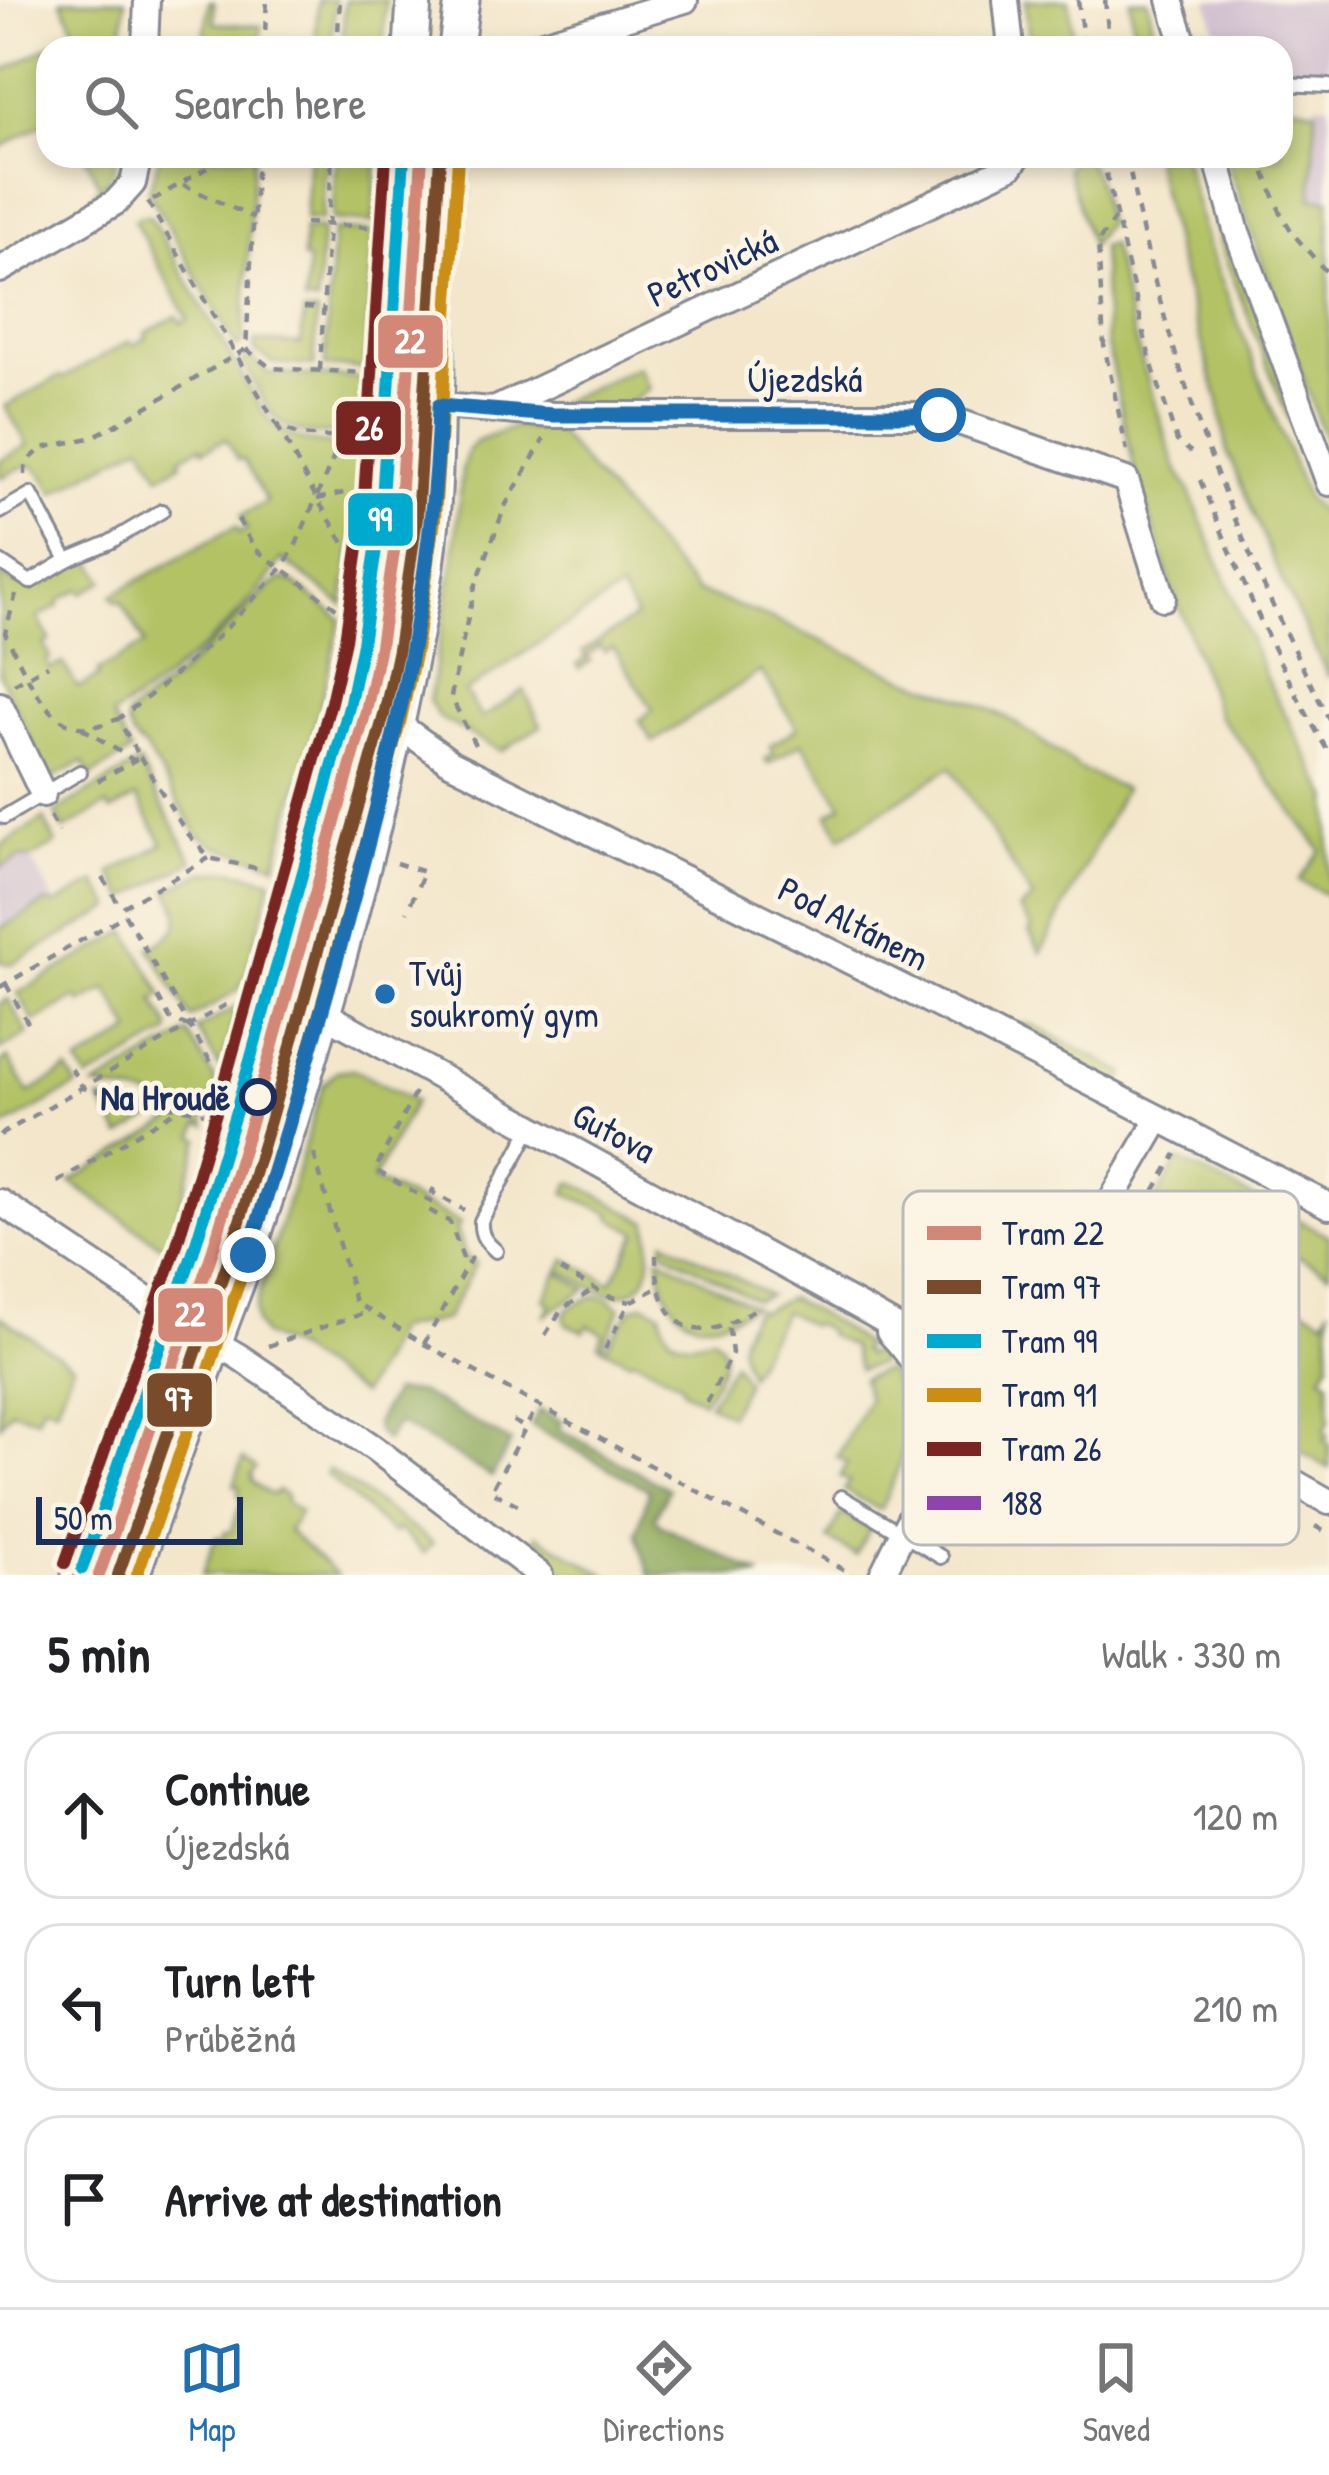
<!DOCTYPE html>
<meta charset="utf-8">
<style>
:root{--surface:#fff;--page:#f6f6f6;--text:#202124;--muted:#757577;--line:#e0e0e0;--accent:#1f6fb2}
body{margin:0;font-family:"Patrick Hand",sans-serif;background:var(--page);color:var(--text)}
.scale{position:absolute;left:36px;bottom:30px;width:207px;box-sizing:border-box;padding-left:12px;border:6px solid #1b2f5e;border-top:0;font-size:33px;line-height:42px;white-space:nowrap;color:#1b2f5e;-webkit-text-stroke:9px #fcf5e5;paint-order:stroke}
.stop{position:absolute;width:36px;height:36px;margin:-27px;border:9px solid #1f6fb2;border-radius:50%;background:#fff}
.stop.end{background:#1f6fb2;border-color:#fff;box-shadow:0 3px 12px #0008}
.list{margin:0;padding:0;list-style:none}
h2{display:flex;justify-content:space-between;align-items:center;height:156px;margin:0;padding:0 48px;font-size:51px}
h2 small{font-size:39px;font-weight:400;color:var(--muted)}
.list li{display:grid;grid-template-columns:78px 1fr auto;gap:36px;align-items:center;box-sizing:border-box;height:168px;margin:0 24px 24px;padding:0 24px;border:3px solid var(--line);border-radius:36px}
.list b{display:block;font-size:45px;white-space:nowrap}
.list p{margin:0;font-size:39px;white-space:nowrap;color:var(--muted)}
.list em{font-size:39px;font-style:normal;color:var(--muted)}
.icon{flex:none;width:66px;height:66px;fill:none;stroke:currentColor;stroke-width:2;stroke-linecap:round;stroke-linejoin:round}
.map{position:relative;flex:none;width:1329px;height:1575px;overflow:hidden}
.search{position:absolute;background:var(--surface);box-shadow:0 6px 18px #0003;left:36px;right:36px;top:36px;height:132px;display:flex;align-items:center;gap:30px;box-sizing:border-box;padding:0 42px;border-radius:36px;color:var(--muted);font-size:45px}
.sheet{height:732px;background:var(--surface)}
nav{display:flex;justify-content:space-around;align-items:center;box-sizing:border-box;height:168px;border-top:3px solid var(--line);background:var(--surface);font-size:33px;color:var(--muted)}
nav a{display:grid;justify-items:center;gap:6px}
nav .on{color:var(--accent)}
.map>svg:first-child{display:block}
.industrial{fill:#cfbdcf}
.green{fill:#b2c265;stroke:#667862;stroke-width:3;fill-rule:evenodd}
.forest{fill:#8da85a;stroke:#546c5c;stroke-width:3}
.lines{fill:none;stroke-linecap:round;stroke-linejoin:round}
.service-casing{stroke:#878a94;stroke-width:18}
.minor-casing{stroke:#878a94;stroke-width:30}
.secondary-casing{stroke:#878a94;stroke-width:39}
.path{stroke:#878a94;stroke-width:4.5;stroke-dasharray:9 9;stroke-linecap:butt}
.service{stroke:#fff;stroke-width:12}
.minor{stroke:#fff;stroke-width:24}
.secondary{stroke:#fff;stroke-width:33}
.bus-1-casing{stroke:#fcf5e5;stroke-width:21}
.bus-1{stroke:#8e44ad;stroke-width:12}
.tram-1-casing{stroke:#fcf5e5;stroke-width:21}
.tram-2-casing{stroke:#fcf5e5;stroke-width:21}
.tram-3-casing{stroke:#fcf5e5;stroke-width:21}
.tram-4-casing{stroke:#fcf5e5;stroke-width:21}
.tram-5-casing{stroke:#fcf5e5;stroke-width:21}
.tram-1{stroke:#d38877;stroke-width:12}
.tram-2{stroke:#7a4b2a;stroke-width:12}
.tram-3{stroke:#00a9ce;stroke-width:12}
.tram-4{stroke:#cb8e13;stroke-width:12}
.tram-5{stroke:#792522;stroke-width:12}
.route{stroke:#1f6fb2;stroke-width:15}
.poi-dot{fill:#1f6fb2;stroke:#fcf5e5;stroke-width:4.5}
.stop-dot{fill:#fcf5e5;stroke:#1b2f5e;stroke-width:6}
.labels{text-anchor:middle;stroke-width:10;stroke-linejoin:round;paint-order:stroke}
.street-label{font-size:36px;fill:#1b2f5e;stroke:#fcf5e5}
.poi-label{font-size:36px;fill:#1b2f5e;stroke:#fcf5e5;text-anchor:start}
.stop-label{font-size:36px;font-weight:bold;fill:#1b2f5e;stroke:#fcf5e5;text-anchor:end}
.key{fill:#fcf5e5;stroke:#b8babc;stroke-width:3}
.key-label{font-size:33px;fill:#1b2f5e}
.line-badge{stroke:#fcf5e5;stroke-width:4.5}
.badge-label{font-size:33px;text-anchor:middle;font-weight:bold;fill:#fff}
</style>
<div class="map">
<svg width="1329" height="1575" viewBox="0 0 1329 1575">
<rect width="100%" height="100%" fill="#fcf5e5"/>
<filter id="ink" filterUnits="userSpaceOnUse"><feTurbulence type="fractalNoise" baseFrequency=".00833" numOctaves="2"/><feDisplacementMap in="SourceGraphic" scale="24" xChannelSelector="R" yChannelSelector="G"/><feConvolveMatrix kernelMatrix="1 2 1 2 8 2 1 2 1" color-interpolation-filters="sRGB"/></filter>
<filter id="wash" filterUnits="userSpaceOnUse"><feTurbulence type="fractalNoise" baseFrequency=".004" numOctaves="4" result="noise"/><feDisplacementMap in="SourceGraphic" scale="48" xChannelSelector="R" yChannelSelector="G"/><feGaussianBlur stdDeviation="2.7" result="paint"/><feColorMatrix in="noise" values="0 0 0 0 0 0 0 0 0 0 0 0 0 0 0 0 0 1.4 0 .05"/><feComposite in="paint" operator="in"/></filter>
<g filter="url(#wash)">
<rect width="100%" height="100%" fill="#f3e6ca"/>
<!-- industrial -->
<g class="industrial">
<path d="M1208,0H1329V77L1281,76V48H1220Z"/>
<path d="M1315,103L1329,104V199L1312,198Z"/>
<path d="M20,857L31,858L56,904L45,903L0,929V868Z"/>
</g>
<!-- green -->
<g class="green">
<path d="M61,0H125L122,48H48V121L0,148V73L76,31Z"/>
<path d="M318,0H335L332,48H315Z"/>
<path d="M345,0H386L383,48H342Z"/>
<path d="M1025,0H1069L1074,48H1030Z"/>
<path d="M1130,0H1148L1157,48H1135Z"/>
<path d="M209,2H214V23L261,26L260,48H203Z"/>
<path d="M1281,103L1316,109L1312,198L1329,199V452L1225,156H1281Z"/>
<path d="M85,156H116C115,172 106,185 93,194L100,187Z"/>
<path d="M160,156H254L243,343L237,348L148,191Z"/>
<path d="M309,156H326L322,220L305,219Z"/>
<path d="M336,156H377L373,223L332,220Z"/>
<path d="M415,156H442L424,458L397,455Z"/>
<path d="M1082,156C1099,171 1101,201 1106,223L1091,246L1067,168L1073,159Z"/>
<path d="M1153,156H1183L1207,243L1306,497L1329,521V678L1281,579L1227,451L1219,402L1176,254Z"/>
<path d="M1196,156H1206L1314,468L1329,501V514L1319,496L1222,250Z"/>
<path d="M141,216H150L263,412C284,442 320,446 355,444L360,447L356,513L343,605L282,559C247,614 168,682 112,716L131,752L91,776L83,762L50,779L0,675V574C29,602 62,571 89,555L104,581L82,593L79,589L58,601L59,606L38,618L50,640L44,645L51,658L46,661L50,669L63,663L78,688L99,676L98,671L145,644L121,601L116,602L112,595L222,534L236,527L240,533L247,529L241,516L267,502L243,459L238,460L226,439L204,450L201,446L180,458L182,463L160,476L142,444L54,493C35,460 34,460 0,478V461L28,445L5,406L61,376L63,378L130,341L133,345L147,337L145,333L177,316L181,323L188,319L134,220Z"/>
<path d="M304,228L322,229L317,303L305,302L308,260L303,259Z"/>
<path d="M333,230L373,232L365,369L325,366Z"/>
<path d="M1111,244L1134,337L1175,466L1189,490L1267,680L1329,797V896L1299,881L1321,850L1244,746L1219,717L1174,593L1135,471L1107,345L1101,247Z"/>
<path d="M304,312L317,313L314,366L273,363L254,350L255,341L301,344Z"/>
<path d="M250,356L268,373L363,378C362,390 364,406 358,417C344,442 296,437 278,420C264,408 252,377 243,360Z"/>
<path d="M638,367L649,388L622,410L566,408L560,402Z"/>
<path d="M514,427L555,430L696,591L767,617L907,679L974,702L1010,719L1082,770L1124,789L1041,953L1029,932L1032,929L1019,909L1033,899L951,767L841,837L828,815L842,805L802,743L768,764L765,760L774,753L770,746L797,728L761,671L653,742L639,720L653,710L613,647L604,652L600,646L588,655L591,661L579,669L577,665L586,658L582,652L636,617L620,590L465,692L482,718L524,690L541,726L501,751L438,717L429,701L454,559L462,470L468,450L476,442Z"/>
<path d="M396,482L423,484L399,664L370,659Z"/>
<path d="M282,579L292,581L341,619L319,710L276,864L218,847L199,836L145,748C135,743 125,728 127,716L177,677L272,585Z"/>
<path d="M139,763L193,861L126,899L111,873L163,844L137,797L111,811L107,805L64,830L55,812Z"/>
<path d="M44,819L56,844L31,858L20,857L0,868V846Z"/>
<path d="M232,870L272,880L245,977L237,991L191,1018L150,948C180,932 187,921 168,890L202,873Z"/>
<path d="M96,882L112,908L12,964L0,962V929L45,903L56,904Z"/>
<path d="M127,931L163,995L154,1000L170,1028L169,1033L88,1080L78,1064L132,1032L107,989L81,1003L77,997L34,1022L18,993Z"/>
<path d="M8,999L28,1034L0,1050V1003Z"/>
<path d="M237,1006L221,1070L197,1029Z"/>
<path d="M1018,1024L1032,1025L1125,1073L1119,1086L1015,1035Z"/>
<path d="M188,1033L216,1082L211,1109L95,1087Z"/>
<path d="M8,1058L29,1093L68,1070L77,1086L0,1129V1063Z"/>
<path d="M354,1069L415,1101L373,1180L460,1223L456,1231L466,1257L476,1263L446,1319L395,1330L382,1359L361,1395L295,1350L263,1335L256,1323L255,1309L323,1085L337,1071Z"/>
<path d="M100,1100L148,1110L152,1117L121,1137Z"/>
<path d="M183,1114L204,1118L206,1126L199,1124L195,1136L200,1139L166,1249L70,1182Z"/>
<path d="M1179,1160L1329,1236V1273L1275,1244L1265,1262L1257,1259L1248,1277L1324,1319L1329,1310V1363L1322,1375L1329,1380V1420L1324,1432L1328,1435L1324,1441L1329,1444V1468L1079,1326ZM1176,1213L1190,1220L1195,1214L1204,1220L1201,1227L1219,1238L1197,1277L1203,1281L1216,1259L1233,1268L1227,1281L1233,1271L1245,1278L1234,1296L1222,1289L1221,1291L1232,1298L1221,1317L1209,1312L1198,1328L1156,1306L1152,1309L1128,1294ZM1220,1328L1226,1331L1228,1329L1296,1368L1289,1381L1294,1385L1283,1401L1279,1400L1275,1404L1207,1365L1210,1359L1206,1357Z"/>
<path d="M570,1183H575L648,1222C652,1250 657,1298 612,1294C596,1292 575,1277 560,1270L566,1259L611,1283L638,1233L611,1218L612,1214L565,1193Z"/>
<path d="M665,1240L769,1295L756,1300L663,1250Z"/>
<path d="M659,1257L753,1306C741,1312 729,1320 716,1322C676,1330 660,1289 659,1257Z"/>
<path d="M558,1272L586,1289L544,1316L551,1304L544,1299Z"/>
<path d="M593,1296L606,1298L621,1308L602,1347L598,1344L603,1333L588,1325L584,1331L566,1324L564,1318L568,1308Z"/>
<path d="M789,1298L838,1325L865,1345L861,1350L867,1356L872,1351L879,1359V1364L859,1370L852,1347L827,1334L828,1331L813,1323L811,1326L784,1311L749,1375C734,1343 739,1337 756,1309L761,1311Z"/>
<path d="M645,1304L661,1312C664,1343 686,1348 711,1336C738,1353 714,1380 703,1401L683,1390L681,1383L635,1359L628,1361L605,1349L631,1309Z"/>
<path d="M0,1316L73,1365L56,1408L43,1403L37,1418L11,1410L0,1425Z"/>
<path d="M733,1362L746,1382L729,1415L709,1404Z"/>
<path d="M882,1371H888C916,1423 906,1459 880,1510L844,1490L849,1481L840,1477L847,1463L837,1457L868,1399L862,1379Z"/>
<path d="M243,1459L256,1468L251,1475L253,1482L269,1494H275L278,1491L286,1496V1503L300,1512L288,1531L337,1575H202L216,1537L222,1539L225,1532H231L242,1499L238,1495L240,1487L234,1485Z"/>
<path d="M328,1469L433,1543L424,1553L398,1529L393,1534L326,1474Z"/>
<path d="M842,1513L870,1529L856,1555L828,1539Z"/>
<path d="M537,1535L606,1575H565L533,1548Z"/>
</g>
<!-- forest -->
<g class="forest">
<path d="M393,1392H418L511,1442L492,1477L398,1423L386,1441L376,1431L375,1423Z"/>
<path d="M540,1410L562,1422L559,1429L669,1489L655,1517L660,1524L761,1575H679L675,1573L673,1575H650L637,1533L649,1490L531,1426Z"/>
</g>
</g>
<g filter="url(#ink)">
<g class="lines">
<!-- service casing -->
<g class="service-casing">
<g id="service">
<path d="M1281,84L1329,86"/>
<path d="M0,512L31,494L67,560L30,582L0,562"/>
<path d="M67,560L110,542L162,511"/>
<path d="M350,800L379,751"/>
<path d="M4,817L80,772"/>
<path d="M224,1184L256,1136"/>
<path d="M252,1200L256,1135L260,1118L347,806L348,746"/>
<path d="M496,1251C486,1242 480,1236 481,1221L531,1128"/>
<path d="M841,1497L941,1557"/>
</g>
</g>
<!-- minor casing -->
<g class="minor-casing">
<g id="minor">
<path d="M1006,0L1011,48"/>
<path d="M1170,0L1185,48"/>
<path d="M145,48L147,0"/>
<path d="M526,48L685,0"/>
<path d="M1216,156L1236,229L1329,483"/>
<path d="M0,270L116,202L133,183L139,156"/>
<path d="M439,406L494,410L1011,166L1018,156"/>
<path d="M494,410L553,415H939L1126,480L1163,598"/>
<path d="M0,705L43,794"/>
<path d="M349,705L396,723L450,762L972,1022L1329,1206"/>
<path d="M323,1013L871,1313L998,1386"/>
<path d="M0,1202L186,1326L238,1356L374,1448L540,1575"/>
<path d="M889,1332C929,1373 941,1411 935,1467"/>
<path d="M1033,1335L1329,1502"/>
<path d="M882,1575L935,1467L1033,1335L1158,1120"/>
</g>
</g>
<!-- secondary casing -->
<g class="secondary-casing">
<g id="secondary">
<path d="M411,48L414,0"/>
<path d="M456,48L462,0"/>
<path d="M79,1575L200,1220L233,1110L314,806L364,660L383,537L381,468L393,380L405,156"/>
<path d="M132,1575C159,1498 186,1420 214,1344C225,1312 238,1282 249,1250C321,1035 384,814 423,591C437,510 436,437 437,356C439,289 445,222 449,156"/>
</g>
</g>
<!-- path -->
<g class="path">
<path d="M1078,0L1084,48"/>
<path d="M1105,0L1110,48"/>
<path d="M264,48L267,0"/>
<path d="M337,48L340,0"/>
<path d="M1102,156L1150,359L1177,441L1191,452"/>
<path d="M1127,156C1163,354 1235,541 1329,719"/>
<path d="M1258,156L1281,214L1294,235L1329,275"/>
<path d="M183,185L254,218"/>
<path d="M153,200L227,156"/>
<path d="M148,202L276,424L299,435L342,438"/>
<path d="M1115,218L1098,242L1104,345L1127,451"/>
<path d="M305,223L369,227"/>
<path d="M304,307L323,308"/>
<path d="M246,349L271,368L365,373"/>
<path d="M320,370L332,156"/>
<path d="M277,425L317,499L349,551"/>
<path d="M25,475V469L31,458L42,448L90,438L114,426L246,349L257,156"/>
<path d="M1200,480C1239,572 1277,666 1329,753"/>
<path d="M317,499L352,491"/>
<path d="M238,519L255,549L339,610"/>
<path d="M16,594L5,633C20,661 44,724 80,727C92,729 107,723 118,719"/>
<path d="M14,684L48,665"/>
<path d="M82,728L133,760"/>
<path d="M475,745L451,697L457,666L475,587L505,506L544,439"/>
<path d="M140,757L184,829L209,858L265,870"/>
<path d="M98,781L140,757L118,719L157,690L222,633L282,568L295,547L342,438L356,433"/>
<path d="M50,816L59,832"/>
<path d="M209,858L121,908L212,1064"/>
<path d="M396,863L424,872L407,912"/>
<path d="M103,878L121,908"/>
<path d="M6,984L29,1025"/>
<path d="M0,987L125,915"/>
<path d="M158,997L170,1019L189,1026"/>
<path d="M71,1068L83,1088L204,1113"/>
<path d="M415,1093L375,1170L433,1203L429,1210L450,1222L466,1267"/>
<path d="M0,1135L229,1003"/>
<path d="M314,1154L355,1302L424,1344L852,1574"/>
<path d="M57,1182L180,1108"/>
<path d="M434,1188L432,1192L464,1210"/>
<path d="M656,1255C656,1288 666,1336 712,1329C727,1326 742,1316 756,1309"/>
<path d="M560,1270L608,1296L630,1302"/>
<path d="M1075,1329L1073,1328L1176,1154"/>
<path d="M545,1335L562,1309L595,1289"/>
<path d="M424,1344L471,1258L469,1254"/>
<path d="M268,1346L370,1311"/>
<path d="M605,1349L630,1302L658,1288"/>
<path d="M707,1403L732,1353L728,1323"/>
<path d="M513,1421L526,1428"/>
<path d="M518,1505L491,1491L538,1405"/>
<path d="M1315,1526L1329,1534"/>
<path d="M941,1534L1045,1372"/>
</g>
<!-- service -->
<use href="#service" class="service"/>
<!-- minor -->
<use href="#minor" class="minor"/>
<!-- secondary -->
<use href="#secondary" class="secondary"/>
<!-- bus-1 casing -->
<g class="bus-1-casing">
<path id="bus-1" d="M79,1575L200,1220L256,1135L347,806L396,723L424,589L433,523L437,473V356L449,156"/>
</g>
<!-- bus-1 -->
<use href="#bus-1" class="bus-1"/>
<!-- tram-1 casing -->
<g class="tram-1-casing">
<path id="tram-1" d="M99,1575L210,1259L253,1116L366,711L380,646L399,518L422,156"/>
</g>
<!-- tram-2 casing -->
<g class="tram-2-casing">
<path id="tram-2" d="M118,1575L227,1264L270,1121L384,715L398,649L417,519L440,157"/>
</g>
<!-- tram-3 casing -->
<g class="tram-3-casing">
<path id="tram-3" d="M82,1569L193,1253L236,1111L349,707L362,643L381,516L404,156"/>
</g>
<!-- tram-4 casing -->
<g class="tram-4-casing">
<path id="tram-4" d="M137,1575L244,1269L288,1126L401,719L416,651L435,520L458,158"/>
</g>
<!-- tram-5 casing -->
<g class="tram-5-casing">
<path id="tram-5" d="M65,1563L176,1248L218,1106L331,702L345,640L363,514L386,156"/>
</g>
<!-- tram-1 -->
<use href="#tram-1" class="tram-1"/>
<!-- tram-2 -->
<use href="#tram-2" class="tram-2"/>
<!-- tram-3 -->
<use href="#tram-3" class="tram-3"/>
<!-- tram-4 -->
<use href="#tram-4" class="tram-4"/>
<!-- tram-5 -->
<use href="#tram-5" class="tram-5"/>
</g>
</g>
<g class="lines" filter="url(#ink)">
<!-- route -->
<path class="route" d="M248,1255C288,1129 325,1003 359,876C400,722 435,566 439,406L553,415H939"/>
</g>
<!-- markers -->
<circle class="poi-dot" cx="385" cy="994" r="12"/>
<circle class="stop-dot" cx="258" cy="1097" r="16"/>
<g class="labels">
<!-- street labels -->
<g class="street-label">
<text transform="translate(712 267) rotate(-25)" y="13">Petrovická</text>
<text x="805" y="392">Újezdská</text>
<text transform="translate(854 923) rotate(27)" y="13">Pod Altánem</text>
<text transform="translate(614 1132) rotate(28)" y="13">Gutova</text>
</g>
<!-- poi labels -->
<g class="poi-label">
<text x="409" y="986">Tvůj<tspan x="409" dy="41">soukromý gym</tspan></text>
</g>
<!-- stop labels -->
<g class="stop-label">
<text x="230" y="1110">Na Hroudě</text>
</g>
</g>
<!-- legend -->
<rect x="903" y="1191" width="396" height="354" rx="18" class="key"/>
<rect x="927" y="1226" width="54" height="14" fill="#d38877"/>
<rect x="927" y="1280" width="54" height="14" fill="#7a4b2a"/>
<rect x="927" y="1334" width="54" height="14" fill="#00a9ce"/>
<rect x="927" y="1388" width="54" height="14" fill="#cb8e13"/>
<rect x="927" y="1442" width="54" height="14" fill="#792522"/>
<rect x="927" y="1496" width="54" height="14" fill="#8e44ad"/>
<g class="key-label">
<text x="1002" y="1245">Tram 22</text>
<text x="1002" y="1299">Tram 97</text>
<text x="1002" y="1353">Tram 99</text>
<text x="1002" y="1407">Tram 91</text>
<text x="1002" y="1461">Tram 26</text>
<text x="1002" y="1515">188</text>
</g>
<g class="line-badge">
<rect x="376" y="313" width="69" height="57" rx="12" fill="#d38877"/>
<rect x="334" y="399" width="69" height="58" rx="12" fill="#792522"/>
<rect x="346" y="491" width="69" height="57" rx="12" fill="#00a9ce"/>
<rect x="156" y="1286" width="69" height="58" rx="12" fill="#d38877"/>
<rect x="145" y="1371" width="69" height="58" rx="12" fill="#7a4b2a"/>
</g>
<g class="badge-label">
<text x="410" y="353">22</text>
<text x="369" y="440">26</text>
<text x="380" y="531">99</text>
<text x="190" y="1326">22</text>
<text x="179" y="1411">97</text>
</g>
</svg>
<div class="scale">50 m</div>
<div class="stop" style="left:939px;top:415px"></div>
<div class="stop end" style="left:248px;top:1255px"></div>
<div class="search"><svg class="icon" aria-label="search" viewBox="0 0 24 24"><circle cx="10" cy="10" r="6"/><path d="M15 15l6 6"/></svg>Search here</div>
</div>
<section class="sheet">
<h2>5 min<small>Walk · 330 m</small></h2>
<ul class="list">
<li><svg class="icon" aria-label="ahead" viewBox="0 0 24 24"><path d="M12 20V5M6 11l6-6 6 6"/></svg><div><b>Continue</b><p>Újezdská</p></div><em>120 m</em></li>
<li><svg class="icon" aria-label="left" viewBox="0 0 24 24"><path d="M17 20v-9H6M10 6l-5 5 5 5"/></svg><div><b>Turn left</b><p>Průběžná</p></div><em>210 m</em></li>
<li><svg class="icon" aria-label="arrive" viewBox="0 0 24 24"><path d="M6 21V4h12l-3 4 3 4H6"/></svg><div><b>Arrive at destination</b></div></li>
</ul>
</section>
<nav>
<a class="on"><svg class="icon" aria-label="map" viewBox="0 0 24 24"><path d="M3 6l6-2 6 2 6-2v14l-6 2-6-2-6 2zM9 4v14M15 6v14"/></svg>Map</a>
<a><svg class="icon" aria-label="directions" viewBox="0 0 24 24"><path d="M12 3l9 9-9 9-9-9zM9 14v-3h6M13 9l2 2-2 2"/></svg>Directions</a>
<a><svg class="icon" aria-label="saved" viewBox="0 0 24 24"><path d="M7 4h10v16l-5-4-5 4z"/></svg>Saved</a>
</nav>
